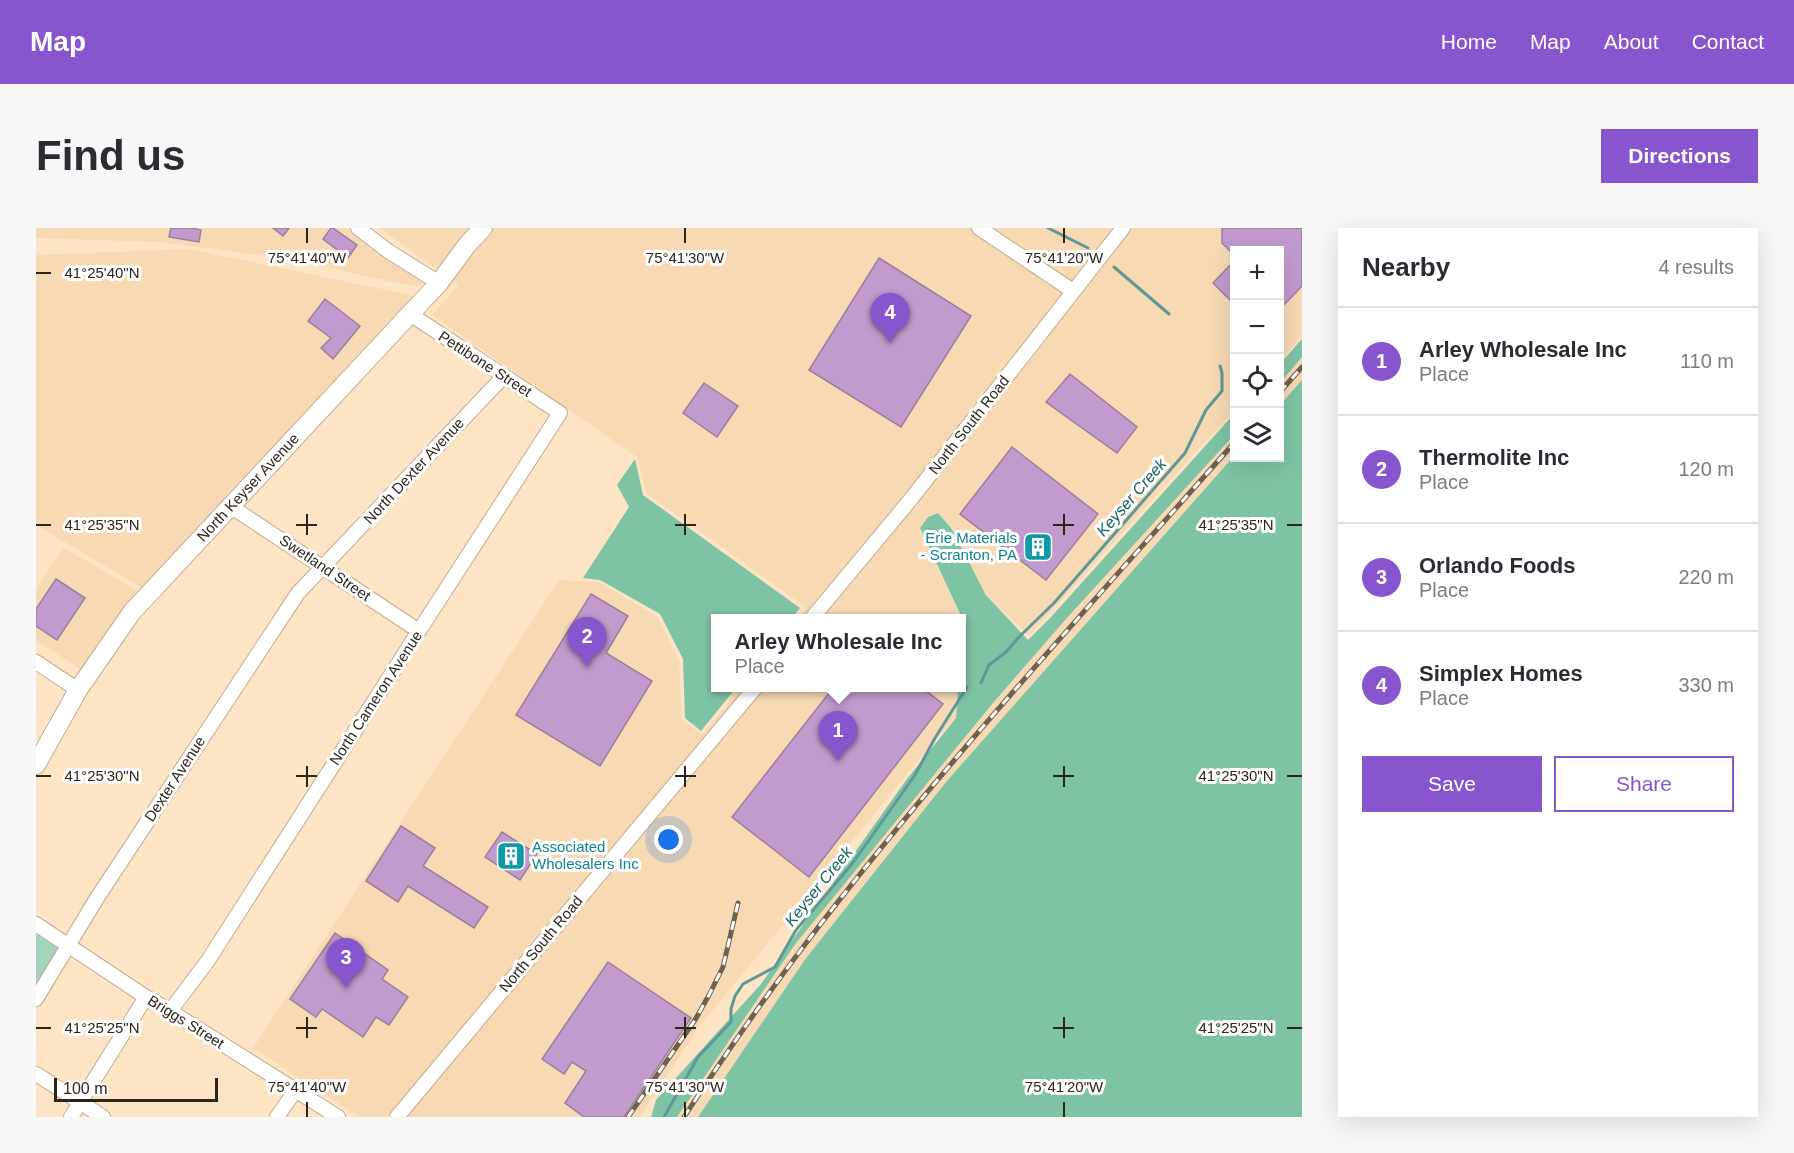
<!DOCTYPE html>
<meta charset="utf-8">
<style>
:root{--surface:#fff;--page:#f7f7f7;--text:#2b2b33;--muted:#7c7c81;--line:#e1e1e2;--accent:#8755ce}
body{margin:0;font-family:Arial,sans-serif;background:var(--page);color:var(--text)}
.controls{position:absolute;right:18px;top:18px;display:grid;overflow:hidden;border-radius:0px;box-shadow:0 6px 24px #0002}
.controls button{width:54px;height:54px;display:grid;place-items:center;padding:0;border:0;border-bottom:2px solid var(--line);background:var(--surface);color:var(--text);font:30px sans-serif}
.scale{position:absolute;left:18px;bottom:15px;width:164px;box-sizing:border-box;padding-left:6px;border:3px solid #2e251a;border-top:0;font-size:16px;line-height:21px;white-space:nowrap;color:#2e251a;-webkit-text-stroke:4px #fff;paint-order:stroke}
.you{position:absolute;left:633px;top:612px;width:21px;height:21px;margin:-15px;border:4px solid #fff;border-radius:50%;background:#1a73e8;box-shadow:0 0 0 9px #1a73e833}
.badge{display:grid;place-items:center;width:39px;height:39px;border-radius:50%;background:var(--accent);color:#fff;font-size:20px;font-weight:700}
.pin{position:absolute;translate:-50% -50px;filter:drop-shadow(0 2px 3px #0008)}
.pin::after{content:'';position:absolute;top:32px;width:21px;height:18px;background:inherit;clip-path:polygon(0 0,100% 0,50% 100%)}
.popup{position:absolute;left:675px;top:386px;width:255px;height:78px;box-sizing:border-box;display:grid;place-content:center;border-radius:0px;background:var(--surface);filter:drop-shadow(0 2px 4px #0005);font-size:20px;white-space:nowrap;color:var(--muted)}
.popup b{font-size:22px;color:var(--text)}
.popup::after{content:'';position:absolute;left:50%;top:100%;margin-left:-12px;border:12px solid transparent;border-top-color:var(--surface)}
.list{margin:0;padding:0;list-style:none}
h2{display:flex;justify-content:space-between;align-items:center;height:78px;margin:0;padding:0 24px;font-size:26px}
h2 small{font-size:20px;font-weight:400;color:var(--muted)}
.list li{display:grid;grid-template-columns:39px 1fr auto;gap:18px;align-items:center;box-sizing:border-box;height:108px;padding:0 24px;border-top:2px solid var(--line)}
.list b{display:block;font-size:22px;white-space:nowrap}
.list p{margin:0;font-size:20px;white-space:nowrap;color:var(--muted)}
.list em{font-size:20px;font-style:normal;color:var(--muted)}
.actions{display:flex;gap:12px;padding:18px 24px}
.actions a{flex:1;padding:14px 0;border:2px solid var(--accent);border-radius:0px;text-align:center;font-size:21px;color:var(--accent)}
.actions .main{background:var(--accent);color:#fff}
.icon{flex:none;width:33px;height:33px;fill:none;stroke:currentColor;stroke-width:2;stroke-linecap:round;stroke-linejoin:round}
.map{position:relative;flex:none;width:1266px;height:889px;overflow:hidden;border-radius:0px}
header{display:flex;align-items:center;gap:36px;box-sizing:border-box;height:84px;padding:0 30px;background:var(--accent);color:#fff}
header strong{font-size:28px}
nav{display:flex;gap:33px;margin-inline-start:auto;font-size:21px}
.intro{display:flex;align-items:center;justify-content:space-between;box-sizing:border-box;height:144px;padding:0 36px}
h1{margin:0;font-size:42px}
.button{padding:15px 27px;border-radius:0px;background:var(--accent);color:#fff;font-size:21px;font-weight:700}
main{display:flex;gap:36px;padding:0 36px}
aside{flex:1;background:var(--surface);border-radius:0px;box-shadow:0 6px 24px #0002}
.map>svg:first-child{display:block}
.built{fill:#f7d9b4}
.green{fill:#a3d5bd}
.forest{fill:#7ec4a4}
.lines{fill:none;stroke-linecap:round;stroke-linejoin:round}
.stream{stroke:#5e9898;stroke-width:3}
.building{fill:#c29bce;stroke:#96809c;stroke-width:1.5}
.minor-casing{stroke:#c2ab8d;stroke-width:16}
.major-casing{stroke:#c2ab8d;stroke-width:20}
.minor{stroke:#fff;stroke-width:14}
.major{stroke:#fff;stroke-width:18}
.rail-casing{stroke:#6f614f;stroke-width:5}
.rail{stroke:#fff;stroke-width:3;stroke-dasharray:9;stroke-linecap:butt}
.ticks{fill:none;stroke:#2e251a;stroke-width:2}
.labels{text-anchor:middle;stroke-width:6;stroke-linejoin:round;paint-order:stroke}
.street-label{font-size:15px;fill:#2e251a;stroke:#fff}
.culture-label{font-size:15px;fill:#0d838f;stroke:#fff;text-anchor:end}
.water-label{font-size:16px;font-style:italic;fill:#145e62;stroke:#fff}
.ticks-label{font-size:15px;text-anchor:middle;fill:#2e251a;stroke:#fff;stroke-width:6;stroke-linejoin:round;paint-order:stroke}
</style>
<header>
<strong>Map</strong>
<nav><a>Home</a><a>Map</a><a>About</a><a>Contact</a></nav>
</header>
<div class="intro"><h1>Find us</h1><a class="button">Directions</a></div>
<main>
<div class="map">
<svg width="1266" height="889" viewBox="0 0 1266 889">
<rect width="100%" height="100%" fill="#fde4c5"/>
<!-- built -->
<g class="built">
<path d="M0,0H310L387,55L381,59L252,31L125,14L0,10Z"/>
<path d="M344,0H1266V108L1244,133V22H1198V182L993,408L951,367L917,301L902,284L892,288L883,300L925,390H762L771,380L611,266L601,229L396,87L423,57Z"/>
<path d="M152,21L380,68L106,360L0,297V27Z"/>
<path d="M1266,129V152L1244,177V155Z"/>
<path d="M1198,207V228L910,554L771,728L662,889H641L760,715L866,586L957,475L1030,391Z"/>
<path d="M28,320L102,363L44,441L0,412V360Z"/>
<path d="M523,352L563,354L622,389L643,433L646,492L666,506L705,460H921L920,490L900,511L663,799L604,889H324L217,820Z"/>
</g>
<!-- green -->
<path class="green" d="M0,705L23,720L0,757Z"/>
<!-- forest -->
<g class="forest">
<path d="M1266,111V129L1244,155V136Z"/>
<path d="M1266,152V889H662L770,730L910,554L1198,228V230H1244V177Z"/>
<path d="M1198,186V207L1030,391L957,475L866,586L760,715L641,889H615L620,872L725,756L871,551L920,490L922,460H925L926,390L884,300L892,289L902,285L916,301L950,367L992,412L1015,389Z"/>
<path d="M599,231L607,267L764,380L756,390H679V460H700L665,503L649,490L647,431L624,386L564,352L547,350L593,279L581,257Z"/>
</g>
<g class="lines">
<!-- stream -->
<g class="stream">
<path d="M1012,0L1052,20"/>
<path d="M1078,39L1133,86"/>
<path d="M945,455L953,437L970,424L983,409L1018,375L1149,225L1170,182L1186,163V145L1184,138"/>
<path d="M628,889L662,829L695,794V781L699,768L707,756L739,739L760,702L816,636L879,547L899,510L931,459"/>
</g>
</g>
<!-- building -->
<g class="building">
<path d="M135,0H155L165,2L163,14L133,9Z"/>
<path d="M237,0H253L247,8Z"/>
<path d="M295,0H297L321,17L312,30L287,11Z"/>
<path d="M1186,0H1266V58L1244,81V22H1198V27L1186,15Z"/>
<path d="M843,30L935,88L865,199L773,142Z"/>
<path d="M1198,33V76L1177,55Z"/>
<path d="M289,71L324,98L297,131L285,120L295,110L272,93Z"/>
<path d="M1034,146L1101,199L1081,225L1010,174Z"/>
<path d="M668,155L702,178L681,209L647,185Z"/>
<path d="M976,219L1062,286L1010,352L924,286Z"/>
<path d="M20,351L49,370L21,412L0,398V381Z"/>
<path d="M555,366L592,388L570,425L616,453L564,538L480,487Z"/>
<path d="M797,460H886L907,476L773,649L696,589Z"/>
<path d="M365,598L399,620L387,638L452,679L438,700L372,658L362,674L330,653Z"/>
<path d="M466,604L501,626L484,652L449,629Z"/>
<path d="M299,705L352,742L346,751L372,769L353,797L340,789L327,809L286,781L280,789L254,771Z"/>
<path d="M572,734L655,790L588,889H548L529,875L550,843L536,834L528,846L506,831Z"/>
</g>
<g class="lines">
<!-- minor casing -->
<g class="minor-casing">
<g id="minor">
<path d="M322,0L352,23L403,55"/>
<path d="M943,0L1037,63"/>
<path d="M194,278L383,403"/>
<path d="M776,390L875,271L1087,0"/>
<path d="M0,434L42,462"/>
<path d="M0,696L110,769L134,783L302,889"/>
<path d="M0,771L61,670L262,365L468,148"/>
<path d="M134,783L171,734L383,403L524,185L374,86"/>
<path d="M0,846L67,889"/>
<path d="M35,889L110,769"/>
<path d="M241,889L259,863"/>
<path d="M361,889L719,460"/>
</g>
</g>
<!-- major casing -->
<g class="major-casing">
<g id="major">
<path id="s1" d="M0,537L42,462L96,384L374,86L403,55L431,17L447,0"/>
</g>
</g>
<!-- minor -->
<use href="#minor" class="minor"/>
<!-- major -->
<use href="#major" class="major"/>
<!-- rail casing -->
<g class="rail-casing">
<g id="rail">
<path d="M1244,164L1266,139"/>
<path d="M592,889L659,792L673,767L687,739L702,675"/>
<path d="M648,889C692,822 738,756 787,693C916,527 1059,372 1198,215"/>
</g>
</g>
<!-- rail -->
<use href="#rail" class="rail"/>
</g>
<!-- ticks -->
<path class="ticks" d="M271,0V15M649,0V15M1028,0V15M0,45H15M271,286V307M649,286V307M1028,286V307M0,297H15M260,297H281M639,297H660M1017,297H1038M1251,297H1266M271,538V559M649,538V559M1028,538V559M0,548H15M260,548H281M639,548H660M1017,548H1038M1251,548H1266M271,789V810M649,789V810M1028,789V810M0,800H15M260,800H281M639,800H660M1017,800H1038M1251,800H1266M271,874V889M649,874V889M1028,874V889"/>
<!-- icons -->
<defs>
<g id="building-square" transform="scale(1.5)"><rect x="-9" y="-9" width="18" height="18" rx="4" fill="#0f9aa8" stroke="#fff"/><path d="M-4-6H4V6H1V3H-1V6H-4ZM-2.5-4.3h1.7v1.8h-1.7ZM.8-4.3h1.7v1.8H.8ZM-2.5-1h1.7V.8h-1.7ZM.8-1h1.7V.8H.8Z" fill="#fff"/></g>
</defs>
<g fill-rule="evenodd">
<use href="#building-square" x="1002" y="319"/>
<use href="#building-square" x="475" y="628"/>
</g>
<g class="labels">
<!-- street labels -->
<g class="street-label">
<text transform="translate(449 136) rotate(33)" y="5">Pettibone Street</text>
<text transform="translate(933 197) rotate(-52)" y="5">North South Road</text>
<text transform="translate(378 243) rotate(-47)" y="5">North Dexter Avenue</text>
<text dy="5" stroke="none"><textPath href="#s1" startOffset="351">North Keyser Avenue</textPath></text>
<text transform="translate(289 340) rotate(34)" y="5">Swetland Street</text>
<text transform="translate(340 470) rotate(-57)" y="5">North Cameron Avenue</text>
<text transform="translate(139 551) rotate(-57)" y="5">Dexter Avenue</text>
<text transform="translate(505 716) rotate(-50)" y="5">North South Road</text>
<text transform="translate(150 794) rotate(32)" y="5">Briggs Street</text>
</g>
<!-- culture labels -->
<g class="culture-label">
<text x="981" y="315">Erie Materials<tspan x="981" dy="17">- Scranton, PA</tspan></text>
<text x="496" y="624" text-anchor="start">Associated<tspan x="496" dy="17">Wholesalers Inc</tspan></text>
</g>
<!-- water labels -->
<g class="water-label">
<text transform="translate(1095 269) rotate(-49)" y="6">Keyser Creek</text>
<text transform="translate(782 658) rotate(-51)" y="6">Keyser Creek</text>
</g>
</g>
<g class="ticks-label">
<text x="271" y="35">75°41'40"W</text>
<text x="649" y="35">75°41'30"W</text>
<text x="1028" y="35">75°41'20"W</text>
<text x="66" y="50">41°25'40"N</text>
<text x="66" y="302">41°25'35"N</text>
<text x="1200" y="302">41°25'35"N</text>
<text x="66" y="553">41°25'30"N</text>
<text x="1200" y="553">41°25'30"N</text>
<text x="66" y="805">41°25'25"N</text>
<text x="1200" y="805">41°25'25"N</text>
<text x="271" y="864">75°41'40"W</text>
<text x="649" y="864">75°41'30"W</text>
<text x="1028" y="864">75°41'20"W</text>
</g>
</svg>
<div class="controls">
<button>+</button>
<button>−</button>
<button><svg class="icon" aria-label="locate" viewBox="0 0 24 24"><circle cx="12" cy="12" r="6"/><path d="M12 2v4M12 18v4M2 12h4M18 12h4"/></svg></button>
<button><svg class="icon" aria-label="layers" viewBox="0 0 24 24"><path d="M12 4l9 5-9 5-9-5zM3 14l9 5 9-5"/></svg></button>
</div>
<div class="scale">100 m</div>
<div class="you"></div>
<div class="pin badge" style="left:802px;top:533px">1</div>
<div class="popup"><b>Arley Wholesale Inc</b>Place</div>
<div class="pin badge" style="left:551px;top:439px">2</div>
<div class="pin badge" style="left:310px;top:760px">3</div>
<div class="pin badge" style="left:854px;top:115px">4</div>
</div>
<aside>
<h2>Nearby<small>4 results</small></h2>
<ul class="list">
<li><span class="badge">1</span><div><b>Arley Wholesale Inc</b><p>Place</p></div><em>110 m</em></li>
<li><span class="badge">2</span><div><b>Thermolite Inc</b><p>Place</p></div><em>120 m</em></li>
<li><span class="badge">3</span><div><b>Orlando Foods</b><p>Place</p></div><em>220 m</em></li>
<li><span class="badge">4</span><div><b>Simplex Homes</b><p>Place</p></div><em>330 m</em></li>
</ul>
<div class="actions"><a class="main">Save</a><a>Share</a></div>
</aside>
</main>
